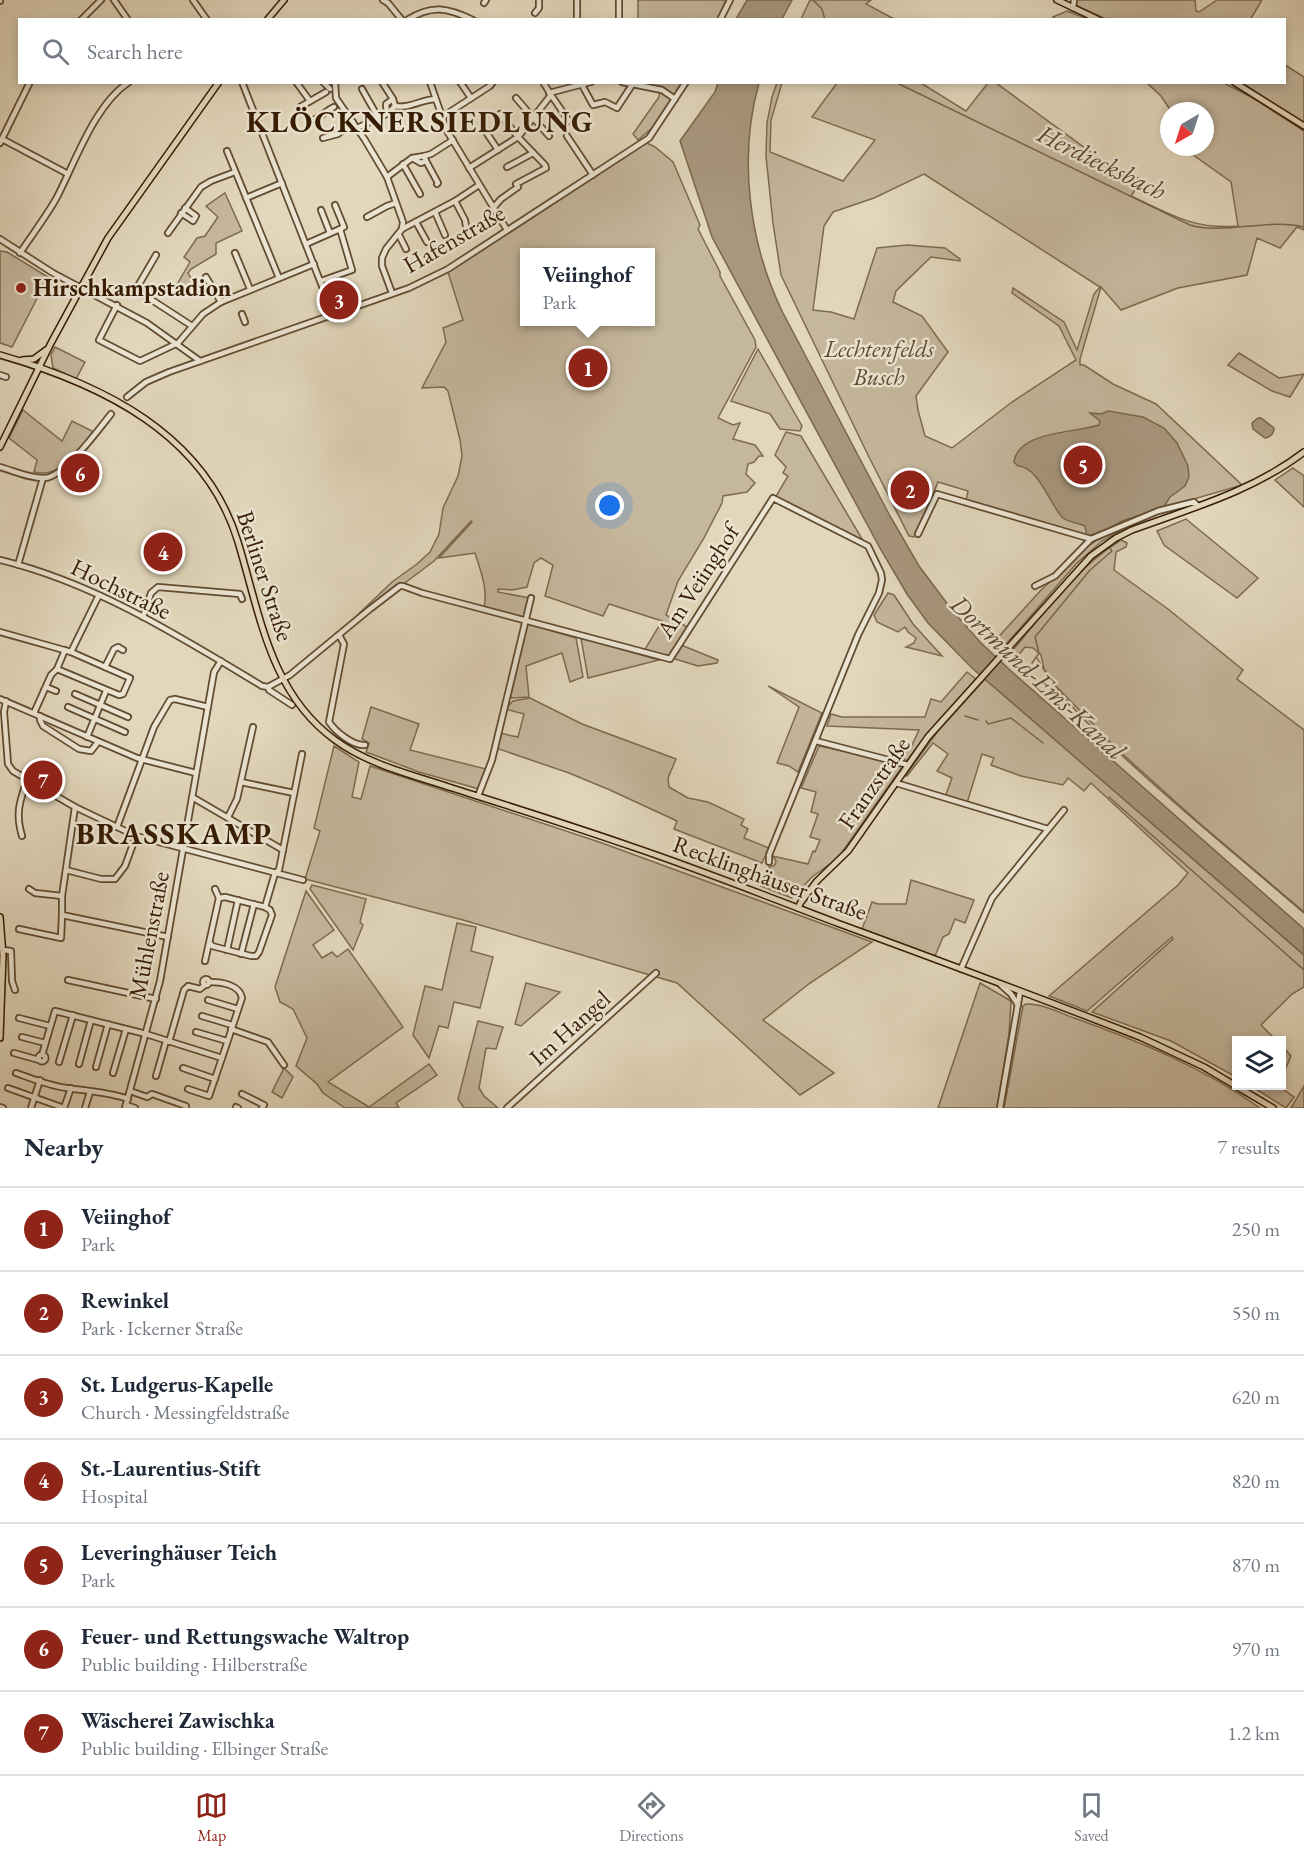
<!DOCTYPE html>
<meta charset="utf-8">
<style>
:root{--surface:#fff;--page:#f2f2f3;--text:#1f2937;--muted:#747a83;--line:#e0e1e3;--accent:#8f2418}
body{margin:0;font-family:"EB Garamond",serif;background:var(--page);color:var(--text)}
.controls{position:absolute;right:18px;bottom:18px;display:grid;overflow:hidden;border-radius:0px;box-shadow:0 3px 9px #0003}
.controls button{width:54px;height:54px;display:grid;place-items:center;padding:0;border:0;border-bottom:2px solid var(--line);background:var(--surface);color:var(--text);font:30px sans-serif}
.compass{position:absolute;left:1160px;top:102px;width:54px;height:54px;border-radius:50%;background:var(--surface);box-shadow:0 3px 9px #0003;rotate:219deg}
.you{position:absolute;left:610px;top:506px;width:21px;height:21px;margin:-15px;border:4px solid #fff;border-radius:50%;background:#1a73e8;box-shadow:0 0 0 9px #1a73e833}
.badge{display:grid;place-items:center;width:39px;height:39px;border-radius:50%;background:var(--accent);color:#fff;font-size:20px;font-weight:700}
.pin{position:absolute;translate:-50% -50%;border:3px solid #fff;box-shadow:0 2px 6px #0006}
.popup{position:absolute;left:520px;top:248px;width:135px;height:78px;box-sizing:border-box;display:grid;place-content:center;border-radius:0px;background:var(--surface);filter:drop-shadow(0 2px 4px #0005);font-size:20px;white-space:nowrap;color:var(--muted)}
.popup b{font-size:22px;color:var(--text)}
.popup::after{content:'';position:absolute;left:50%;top:100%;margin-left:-12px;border:12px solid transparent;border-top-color:var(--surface)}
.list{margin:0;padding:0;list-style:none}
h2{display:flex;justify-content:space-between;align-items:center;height:78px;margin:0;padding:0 24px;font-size:26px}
h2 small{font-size:20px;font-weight:400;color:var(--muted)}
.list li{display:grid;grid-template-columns:39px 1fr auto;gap:18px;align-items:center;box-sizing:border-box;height:84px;padding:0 24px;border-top:2px solid var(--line)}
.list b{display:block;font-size:22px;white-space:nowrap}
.list p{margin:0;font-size:20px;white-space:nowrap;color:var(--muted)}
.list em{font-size:20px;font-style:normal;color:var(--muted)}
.icon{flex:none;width:33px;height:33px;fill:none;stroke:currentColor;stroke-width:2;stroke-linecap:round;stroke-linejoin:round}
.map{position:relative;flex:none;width:1304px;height:1108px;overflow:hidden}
.search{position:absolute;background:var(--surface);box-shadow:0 3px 9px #0003;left:18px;right:18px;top:18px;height:66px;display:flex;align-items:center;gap:15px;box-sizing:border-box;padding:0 21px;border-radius:0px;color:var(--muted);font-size:22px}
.sheet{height:666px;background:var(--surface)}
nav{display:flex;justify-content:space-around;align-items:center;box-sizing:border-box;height:84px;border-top:2px solid var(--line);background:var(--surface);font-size:16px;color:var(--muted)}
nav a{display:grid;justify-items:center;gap:3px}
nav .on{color:var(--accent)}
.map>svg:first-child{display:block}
.green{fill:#c5b79d;stroke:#7e6a50;stroke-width:1.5;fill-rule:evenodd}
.water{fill:#a8977d;stroke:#7a664c;stroke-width:1.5}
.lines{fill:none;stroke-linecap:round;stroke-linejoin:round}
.stream{stroke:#7a664c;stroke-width:1.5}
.minor-casing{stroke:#614b31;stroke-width:8}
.major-casing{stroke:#361c03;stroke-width:8}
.minor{stroke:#ece5d3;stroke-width:4.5}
.major{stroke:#e2d7bc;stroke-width:5}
.poi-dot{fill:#8f2418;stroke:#ece5d3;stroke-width:2}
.labels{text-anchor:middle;stroke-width:5;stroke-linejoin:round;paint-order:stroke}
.street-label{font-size:24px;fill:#361c03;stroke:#ece5d3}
.poi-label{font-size:24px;font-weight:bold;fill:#361c03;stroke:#ece5d3;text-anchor:start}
.park-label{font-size:24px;font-style:italic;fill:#614a31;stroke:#ece5d3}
.water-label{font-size:26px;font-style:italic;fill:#5e472e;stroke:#ece5d3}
.district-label{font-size:30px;font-weight:bold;letter-spacing:1.5px;fill:#361c03;stroke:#ece5d3}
</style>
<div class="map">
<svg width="1304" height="1108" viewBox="0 0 1304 1108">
<rect width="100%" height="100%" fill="#e2d7bc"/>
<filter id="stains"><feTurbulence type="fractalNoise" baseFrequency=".00333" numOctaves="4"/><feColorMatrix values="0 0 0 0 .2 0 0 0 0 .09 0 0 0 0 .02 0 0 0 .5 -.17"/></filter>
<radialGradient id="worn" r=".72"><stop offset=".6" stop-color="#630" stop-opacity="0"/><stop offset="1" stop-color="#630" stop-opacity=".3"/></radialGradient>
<!-- green -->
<g class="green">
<path d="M638,0H726L717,20L638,19Z"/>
<path d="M810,0H871L866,4L894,19H801Z"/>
<path d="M1076,0H1195L1196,11L1199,12L1217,0H1262L1250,20L1106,19L1075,5Z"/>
<path d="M1067,11L1088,19H1056L1053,17Z"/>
<path d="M1285,65L1304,77V123L1238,83L1284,82Z"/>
<path d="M637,83H682L652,128L638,140L633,134L659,97L660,88Z"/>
<path d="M777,83H782L771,120L770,152L843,181L875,140L812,117L837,83H921L966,111L988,83H996L1103,161L1142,180L1131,196C1170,214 1194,230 1238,226L1231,182L1182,147H1205V111H1171L1161,96L1147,83H1224L1253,98L1304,131V230L1297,227L1280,248L1257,238L1247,275L1178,288L1121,310L1101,287L1080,359V365H1084L1113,384L1156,404L1242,485L1163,508L1090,538L966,500L968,491L938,482L917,534L914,537L909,536L867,453L781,275L773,223L766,156L767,123L772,97ZM924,174L1100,287L1094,294L1077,350L1064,322L1013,288L1012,293L1059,326L1076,360L1012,402L952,448L925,436L918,410L916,396L948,352L922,316L893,302L896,291L931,257L960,261V259L945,248L907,245L877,248L854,319L831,312L813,310L824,226L833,212L874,198Z"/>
<path d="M647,143L655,147L673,162L700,225L698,229L720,272V276L755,340L756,347L718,418L733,425L740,423L733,439L755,445L763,456H759L754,462L748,464L746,474L755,483L747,492L723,496L722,503L704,538L678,581L666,615L689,628L669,658L644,651L662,621L609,604L603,616L545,596L553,565L541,558L534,563L527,587L512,590L498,589V592L530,598L524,620L484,608C488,589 481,572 475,553L439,558L472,522L471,521L434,561L349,625V623L392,582L417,564L430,552L439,534L443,508L458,476L462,456L460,440L448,391L444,387L422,388L446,342L443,328L463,320L448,272L582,181L643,144ZM525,252H651V322H525Z"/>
<path d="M225,193L242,231L216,243V254L191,269L188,273L196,287L191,291L175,288L190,262L184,257L197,238L205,236L218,217L206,206Z"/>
<path d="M0,251L7,252L48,277L12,347L0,343Z"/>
<path d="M55,347L85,362L76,379L53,368L51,355Z"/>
<path d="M758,349L802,426L800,431L780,429L770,414L731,401Z"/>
<path d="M1239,353L1279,378L1304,374L1290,397L1272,391L1228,365Z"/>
<path d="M23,410L62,441L72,421L92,431L93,434C78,452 60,479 34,472L37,460L9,438Z"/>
<path d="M786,432L801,436L865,544L775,498L788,476L783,473L786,467L775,455Z"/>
<path d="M1293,468L1304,476V507L1275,480Z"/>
<path d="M1186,519L1258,578L1237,598L1164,545L1157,531Z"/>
<path d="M1134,523L1102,541L1076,564L1001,650H997L992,644L1042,589L1086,548L1097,540Z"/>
<path d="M1121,540L1127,543L1126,547L1116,552L1114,570L1168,609L1243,670L1237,679L1304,730V912L1198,822L1117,749L1056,686L1044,669L1041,655L1033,648L1025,647L1014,661L1008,656C1043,615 1074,569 1121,540Z"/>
<path d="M888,593L894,595L913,624L942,656L906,647L914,643L916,638L908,632L905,627L898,632L877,622L874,615Z"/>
<path d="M529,624L576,638L583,677L570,682L562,653L526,666L529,697L512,698L510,695L526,626Z"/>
<path d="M581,638L659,660L588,678Z"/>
<path d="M681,645L718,660L717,663L698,666L672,658Z"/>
<path d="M967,672L976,679L921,742L907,761L902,757L912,745L919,730L827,726L831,714L842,717H925L931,699L941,702Z"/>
<path d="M985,679L1304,955V987L1292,994L1261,1025L1276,1040H1236V1077L1171,1041L1092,1012L1173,939L1172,937L1087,1011L1049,996L1178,885L1188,873L1091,783L1084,791L1068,778L1063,785L1021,776L991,765L994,758L982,754L967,803L945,797L952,778L937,771L948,754L933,743L907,776H905L938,731Z"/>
<path d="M768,686L822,713L798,772L789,766L777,763L799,707Z"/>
<path d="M530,698L582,724L676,759L668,778L669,787L688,798L708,802L744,819L741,825L748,829L744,838L769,848L762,863L674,829L677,821L610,790L569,773L496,748L499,733L518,737L524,714L505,709L513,701Z"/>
<path d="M371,707L419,724L410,750L486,769L479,789L419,772L366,752L369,743L362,739Z"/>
<path d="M334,746L359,762L352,797L361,799L370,766L602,843L872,942L810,983L763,1020L834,1073L800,1095L677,983L463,920L305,879L320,831L314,828Z"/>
<path d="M819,746L862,755L902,767L838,858L812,877L792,898L761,886L769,867L775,865L776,861L773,856L808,864L813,851L815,852L820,840L810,837L818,814L811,812L816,792L801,788Z"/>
<path d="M911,880L974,900L965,923L955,919L949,934L943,937L935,956L862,929L872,902L878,904H906Z"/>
<path d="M312,885L366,899L360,922L363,925L353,950L310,889Z"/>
<path d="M306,891L334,930L313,945L322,958L332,952L337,957L348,949L403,1027L328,1082L369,1107L429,1064L437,1075L396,1103L399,1108H345L323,1093L317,1084L296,1066L307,1038L293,1009L280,1002L275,987Z"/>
<path d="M457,923L476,927L471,951L493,957L480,1008L454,1002L448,1028L439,1026L429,1058L413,1035L425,986L442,990Z"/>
<path d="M526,983L560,992L521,1026L515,1024Z"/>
<path d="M980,983L1011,1001L1009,1034L997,1108H938Z"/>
<path d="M1026,1004C1042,1003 1060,1013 1074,1018C1139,1041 1204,1068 1260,1108H1004L1023,1006Z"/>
<path d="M478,1021L503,1027L496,1049L486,1048L479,1088L484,1096L498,1108H464L458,1099Z"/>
<path d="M1282,1046L1291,1056L1282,1077Z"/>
<path d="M284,1068L293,1077L282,1098L272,1092Z"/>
<path d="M1251,1086H1278L1294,1097L1286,1108Z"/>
<path d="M1304,1086V1108H1291Z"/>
</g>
<!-- water -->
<g class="water">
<path d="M747,0H792L782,19H736Z"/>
<path d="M718,83H759C738,157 749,244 783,313L890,516L919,566L952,610L981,643L1011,671L1304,929V955L972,668L928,623L907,594L881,550L712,237L680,141L715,92Z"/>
<path d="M1108,411L1143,417L1164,428L1177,443L1188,466L1189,477L1185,486L1170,497L1163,508L1122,521L1102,532L1087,536L1085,526C1079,523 1068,522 1063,518C1049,504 1039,467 1018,466L1014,462C1018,431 1075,433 1099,425L1100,421L1090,413L1101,414Z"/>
<path d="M1258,418H1261L1274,428C1274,435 1270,437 1265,438L1253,429L1252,423Z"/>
</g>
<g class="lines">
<!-- stream -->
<g class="stream">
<path d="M813,0L822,9L825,20"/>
<path d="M895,82L1190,225C1223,235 1268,218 1304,227"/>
<path d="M1037,658C1058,697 1094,730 1127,760C1184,813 1245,862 1304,913"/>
<path d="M1032,663L1039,653L1035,637L1090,570L1112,551L1109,547"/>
<path d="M965,716L978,720"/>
<path d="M986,721L988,724L1011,718L1043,743"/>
<path d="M1109,797L1304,970"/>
</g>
<!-- minor casing -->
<g class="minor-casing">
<g id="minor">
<path d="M114,0L128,20"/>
<path d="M193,0L207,20"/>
<path d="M383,0L388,3L402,20"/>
<path d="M0,1V0"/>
<path d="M484,3L486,0"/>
<path d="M1073,8L1074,0"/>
<path d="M535,13L539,8V0"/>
<path d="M81,20L101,0"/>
<path d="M407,20C432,4 448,8 473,20"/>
<path d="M577,20V0"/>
<path d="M619,20V0"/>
<path d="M720,20L730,0"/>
<path d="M242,82L333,314"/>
<path d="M296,82L310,101"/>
<path d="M323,82L330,89"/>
<path d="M335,82L336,98L365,140L387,177L403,222L402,229"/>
<path d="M382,82L393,99"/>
<path d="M430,82L447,131L507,230"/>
<path d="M460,82L471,98"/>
<path d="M622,82L662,90L675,99"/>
<path d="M582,85L593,105L605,102L617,108L632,85"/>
<path d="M362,89L379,119"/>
<path d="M549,93L591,82"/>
<path d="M551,95L569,121"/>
<path d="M516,98L549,136"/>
<path d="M395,106C409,109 420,100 435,99"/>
<path d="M300,107L326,92"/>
<path d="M500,114L518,137L545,165L546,168L516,184"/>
<path d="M442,117L490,86L493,82"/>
<path d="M310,121C319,119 325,111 334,107"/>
<path d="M357,128L387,114L395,106L393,99L386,104L387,114"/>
<path d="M484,129L498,150"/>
<path d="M567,136L593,175"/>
<path d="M323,138L338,134L353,122"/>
<path d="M2,139L68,174"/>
<path d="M0,143L30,82"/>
<path d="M227,151L279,278"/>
<path d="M424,156L431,154L453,140"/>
<path d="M426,161L438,183L437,184"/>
<path d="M403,164L420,194"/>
<path d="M507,167L533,153"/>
<path d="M469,168L518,137L551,95L543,82"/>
<path d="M387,177L412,158L424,156L426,161L421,163L412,158"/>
<path d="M246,198L282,183"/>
<path d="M455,201L465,220L466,226"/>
<path d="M335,205L344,227L340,229"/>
<path d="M494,207L501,199L518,187"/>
<path d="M321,210L330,233"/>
<path d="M435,212L445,235"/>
<path d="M181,213L193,221L196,216L185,208"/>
<path d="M367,217L387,206L396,203"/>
<path d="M416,222L427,242"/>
<path d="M168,233L201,187L211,181L235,172"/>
<path d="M399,235L406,249"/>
<path d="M0,239L53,273L147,323L200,361"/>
<path d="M306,244L340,229L352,270L321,281"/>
<path d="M20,253C32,235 45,218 56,199C75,163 94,105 129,82"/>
<path d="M235,253L250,289"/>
<path d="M156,255L138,286V291L192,326"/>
<path d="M206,277L221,302"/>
<path d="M392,293L382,266V258L386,249L402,229L455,201L479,185"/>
<path d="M117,305L99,340L140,361L178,343L203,314L221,302L314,264"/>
<path d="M242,314L245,322"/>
<path d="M0,375L6,377"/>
<path d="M127,397L146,382L169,372L409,288L448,269L649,138L686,82"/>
<path d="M0,467C14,471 31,479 45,478C64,477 99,429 111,414"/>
<path d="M918,534L937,494L1091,539"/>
<path d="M0,560C95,583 179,636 262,686L268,687L269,690L292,705"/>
<path d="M18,565L43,478"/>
<path d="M1035,586L1055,576L1091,539L1158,511L1194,502L1198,506"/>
<path d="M143,617L151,593L158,587L240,594L242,599"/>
<path d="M0,632L71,652L99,595"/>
<path d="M339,635L344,644L329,722C336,732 353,746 365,745"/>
<path d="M65,650L57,669L119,695L123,694L130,678L71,652"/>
<path d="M105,667L114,649L118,647L123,650"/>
<path d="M46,687L56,691"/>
<path d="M268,687L290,675L370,609L400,586H403L422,593L670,659L773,498L868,546L881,573L882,580L879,593L858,635L769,855V862"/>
<path d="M75,694L128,717"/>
<path d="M0,699L137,758L196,773"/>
<path d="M6,701L4,712L8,764L13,771L75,807L136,836L303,880"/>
<path d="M68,707L125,732"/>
<path d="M34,713L51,675L57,669"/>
<path d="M40,716V720L43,726L79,749L91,751L98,742"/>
<path d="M87,737L106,691"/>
<path d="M816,741L908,765"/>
<path d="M241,782L294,793"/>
<path d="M896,783L1048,829"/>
<path d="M478,796L492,760L531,598"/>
<path d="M192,797L283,850"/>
<path d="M75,807L62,896V915L168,937"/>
<path d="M228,817L237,799L253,727"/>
<path d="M117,827L154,727L170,700L175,699L208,707"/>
<path d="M22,836C15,813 20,801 27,780"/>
<path d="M66,870L101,879H115L125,866L136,836"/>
<path d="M29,889L35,893L62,896"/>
<path d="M215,889L219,898L225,897L265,907"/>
<path d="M19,929L61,938L62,915"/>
<path d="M210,943L212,946L251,956H256L259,952L272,915L270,910L265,907L275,873L279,870L302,754"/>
<path d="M3,950L11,951L12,981L15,990"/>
<path d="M227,950L238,900"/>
<path d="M241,954L254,904"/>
<path d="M205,961L219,898"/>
<path d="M961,969L992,898L1064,810"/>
<circle cx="206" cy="982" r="3"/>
<path d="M68,980L156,999"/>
<path d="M1001,985L1011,994L1018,1005"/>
<path d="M208,1000L238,1009"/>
<path d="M202,1016L232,1025"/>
<path d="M19,1018L50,1026"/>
<path d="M231,1029L268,1042L284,1065"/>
<path d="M196,1032L227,1041"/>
<path d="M22,1037L45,1043"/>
<path d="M169,1042L184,990L188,986L200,989L205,985"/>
<path d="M14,1053L39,1060"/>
<circle cx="42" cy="1058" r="3.5"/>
<path d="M42,1055L55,1011L146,1034L222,1058L242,998C240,985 222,982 210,982"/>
<path d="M59,1062L73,1015"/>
<path d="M79,1064L91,1020"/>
<path d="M96,1067L108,1024"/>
<path d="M183,1068L215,1079"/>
<path d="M16,1073C33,1079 50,1086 67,1088C87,1091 108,1092 128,1099"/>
<path d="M113,1073L126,1029"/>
<path d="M156,1076L166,1041"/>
<path d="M8,1088L64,1108"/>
<path d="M188,1089L209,1096L222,1058"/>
<path d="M130,1091L147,1097L152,1094L186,1106V1108"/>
<path d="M242,1094L264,1105L262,1108"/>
<path d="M126,1105L135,1108"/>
<path d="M0,1107L3,1108"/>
<path d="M236,1107L238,1108"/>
<path d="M31,1108L40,1080"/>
<path d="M64,1108L71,1088"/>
<path d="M85,1108L90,1092"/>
<path d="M125,1108L160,981L214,672L221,661"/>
<path d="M507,1108L656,973"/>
<path d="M1000,1108L1020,992"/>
</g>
</g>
<!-- major casing -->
<g class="major-casing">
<g id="major">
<path d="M1057,0L1099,20"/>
<path d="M267,20L284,0"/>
<path d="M1234,82L1304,126"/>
<path d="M0,355C101,384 205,433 238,542C260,614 270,693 335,740C369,765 413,775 452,788C512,807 573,826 633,847C701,870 769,897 837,923C938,960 1040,998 1140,1037L1204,1067L1273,1108"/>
<path d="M22,360L34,359L46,350"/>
<path d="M0,447L51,343L108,238L219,82"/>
<path d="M798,908L801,902L817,881L848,851L928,737L1091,556L1116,538L1132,530C1192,508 1253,491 1304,452"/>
<path d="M0,917L3,955L0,1038"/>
</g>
</g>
<!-- minor -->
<use href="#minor" class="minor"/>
<!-- major -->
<use href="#major" class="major"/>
</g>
<!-- markers -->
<circle class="poi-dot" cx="21" cy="288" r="6"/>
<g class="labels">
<!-- street labels -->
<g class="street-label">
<text transform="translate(454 239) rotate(-30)" y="8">Hafenstraße</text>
<text transform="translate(265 576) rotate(72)" y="8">Berliner Straße</text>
<text transform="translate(698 581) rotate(-57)" y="8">Am Veiinghof</text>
<text transform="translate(121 589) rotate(26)" y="8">Hochstraße</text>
<text transform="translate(874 783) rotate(-55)" y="8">Franzstraße</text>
<text transform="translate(770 878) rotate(20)" y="8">Recklinghäuser Straße</text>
<text transform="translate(149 935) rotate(-79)" y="8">Mühlenstraße</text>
<text transform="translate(570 1028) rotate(-42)" y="8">Im Hangel</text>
</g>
<!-- poi labels -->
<g class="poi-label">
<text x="33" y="296">Hirschkampstadion</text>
</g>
<!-- park labels -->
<g class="park-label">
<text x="879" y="357">Lechtenfelds<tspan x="879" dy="28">Busch</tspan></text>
</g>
<!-- water labels -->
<g class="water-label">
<text transform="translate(1102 162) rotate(26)" y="9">Herdiecksbach</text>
<text transform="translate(1038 677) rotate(43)" y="9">Dortmund-Ems-Kanal</text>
</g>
<!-- district labels -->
<g class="district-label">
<text x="420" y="132">KLÖCKNERSIEDLUNG</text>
<text x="174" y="844">BRASSKAMP</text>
</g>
</g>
<rect width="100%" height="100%" filter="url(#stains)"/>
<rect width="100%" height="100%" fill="url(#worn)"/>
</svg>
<div class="controls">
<button><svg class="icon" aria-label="layers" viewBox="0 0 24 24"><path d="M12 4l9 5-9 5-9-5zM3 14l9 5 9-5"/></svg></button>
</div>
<svg class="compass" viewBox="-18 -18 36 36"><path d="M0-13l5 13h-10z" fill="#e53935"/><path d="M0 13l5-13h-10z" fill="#747a83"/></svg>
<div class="you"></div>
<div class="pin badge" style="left:588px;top:368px">1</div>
<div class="popup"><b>Veiinghof</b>Park</div>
<div class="pin badge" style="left:910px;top:490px">2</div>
<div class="pin badge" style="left:339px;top:300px">3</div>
<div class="pin badge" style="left:163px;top:552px">4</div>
<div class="pin badge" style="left:1083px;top:465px">5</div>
<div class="pin badge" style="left:80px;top:473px">6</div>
<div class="pin badge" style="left:43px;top:780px">7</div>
<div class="search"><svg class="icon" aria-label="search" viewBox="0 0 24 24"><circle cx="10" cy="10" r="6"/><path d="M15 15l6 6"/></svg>Search here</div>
</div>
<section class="sheet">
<h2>Nearby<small>7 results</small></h2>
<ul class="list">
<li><span class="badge">1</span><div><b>Veiinghof</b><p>Park</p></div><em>250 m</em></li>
<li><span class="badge">2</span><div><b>Rewinkel</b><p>Park · Ickerner Straße</p></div><em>550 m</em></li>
<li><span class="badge">3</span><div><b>St. Ludgerus-Kapelle</b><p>Church · Messingfeldstraße</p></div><em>620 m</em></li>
<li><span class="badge">4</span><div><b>St.-Laurentius-Stift</b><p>Hospital</p></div><em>820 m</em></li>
<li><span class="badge">5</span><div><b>Leveringhäuser Teich</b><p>Park</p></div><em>870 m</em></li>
<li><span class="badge">6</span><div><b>Feuer- und Rettungswache Waltrop</b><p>Public building · Hilberstraße</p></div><em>970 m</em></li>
<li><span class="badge">7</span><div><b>Wäscherei Zawischka</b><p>Public building · Elbinger Straße</p></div><em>1.2 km</em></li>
</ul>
</section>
<nav>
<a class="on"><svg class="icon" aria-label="map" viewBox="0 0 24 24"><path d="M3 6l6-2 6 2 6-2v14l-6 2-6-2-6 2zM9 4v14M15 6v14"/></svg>Map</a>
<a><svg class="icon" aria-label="directions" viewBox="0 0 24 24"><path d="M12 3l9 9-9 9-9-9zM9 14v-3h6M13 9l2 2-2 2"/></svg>Directions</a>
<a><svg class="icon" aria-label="saved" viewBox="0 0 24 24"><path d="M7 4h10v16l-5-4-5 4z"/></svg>Saved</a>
</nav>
